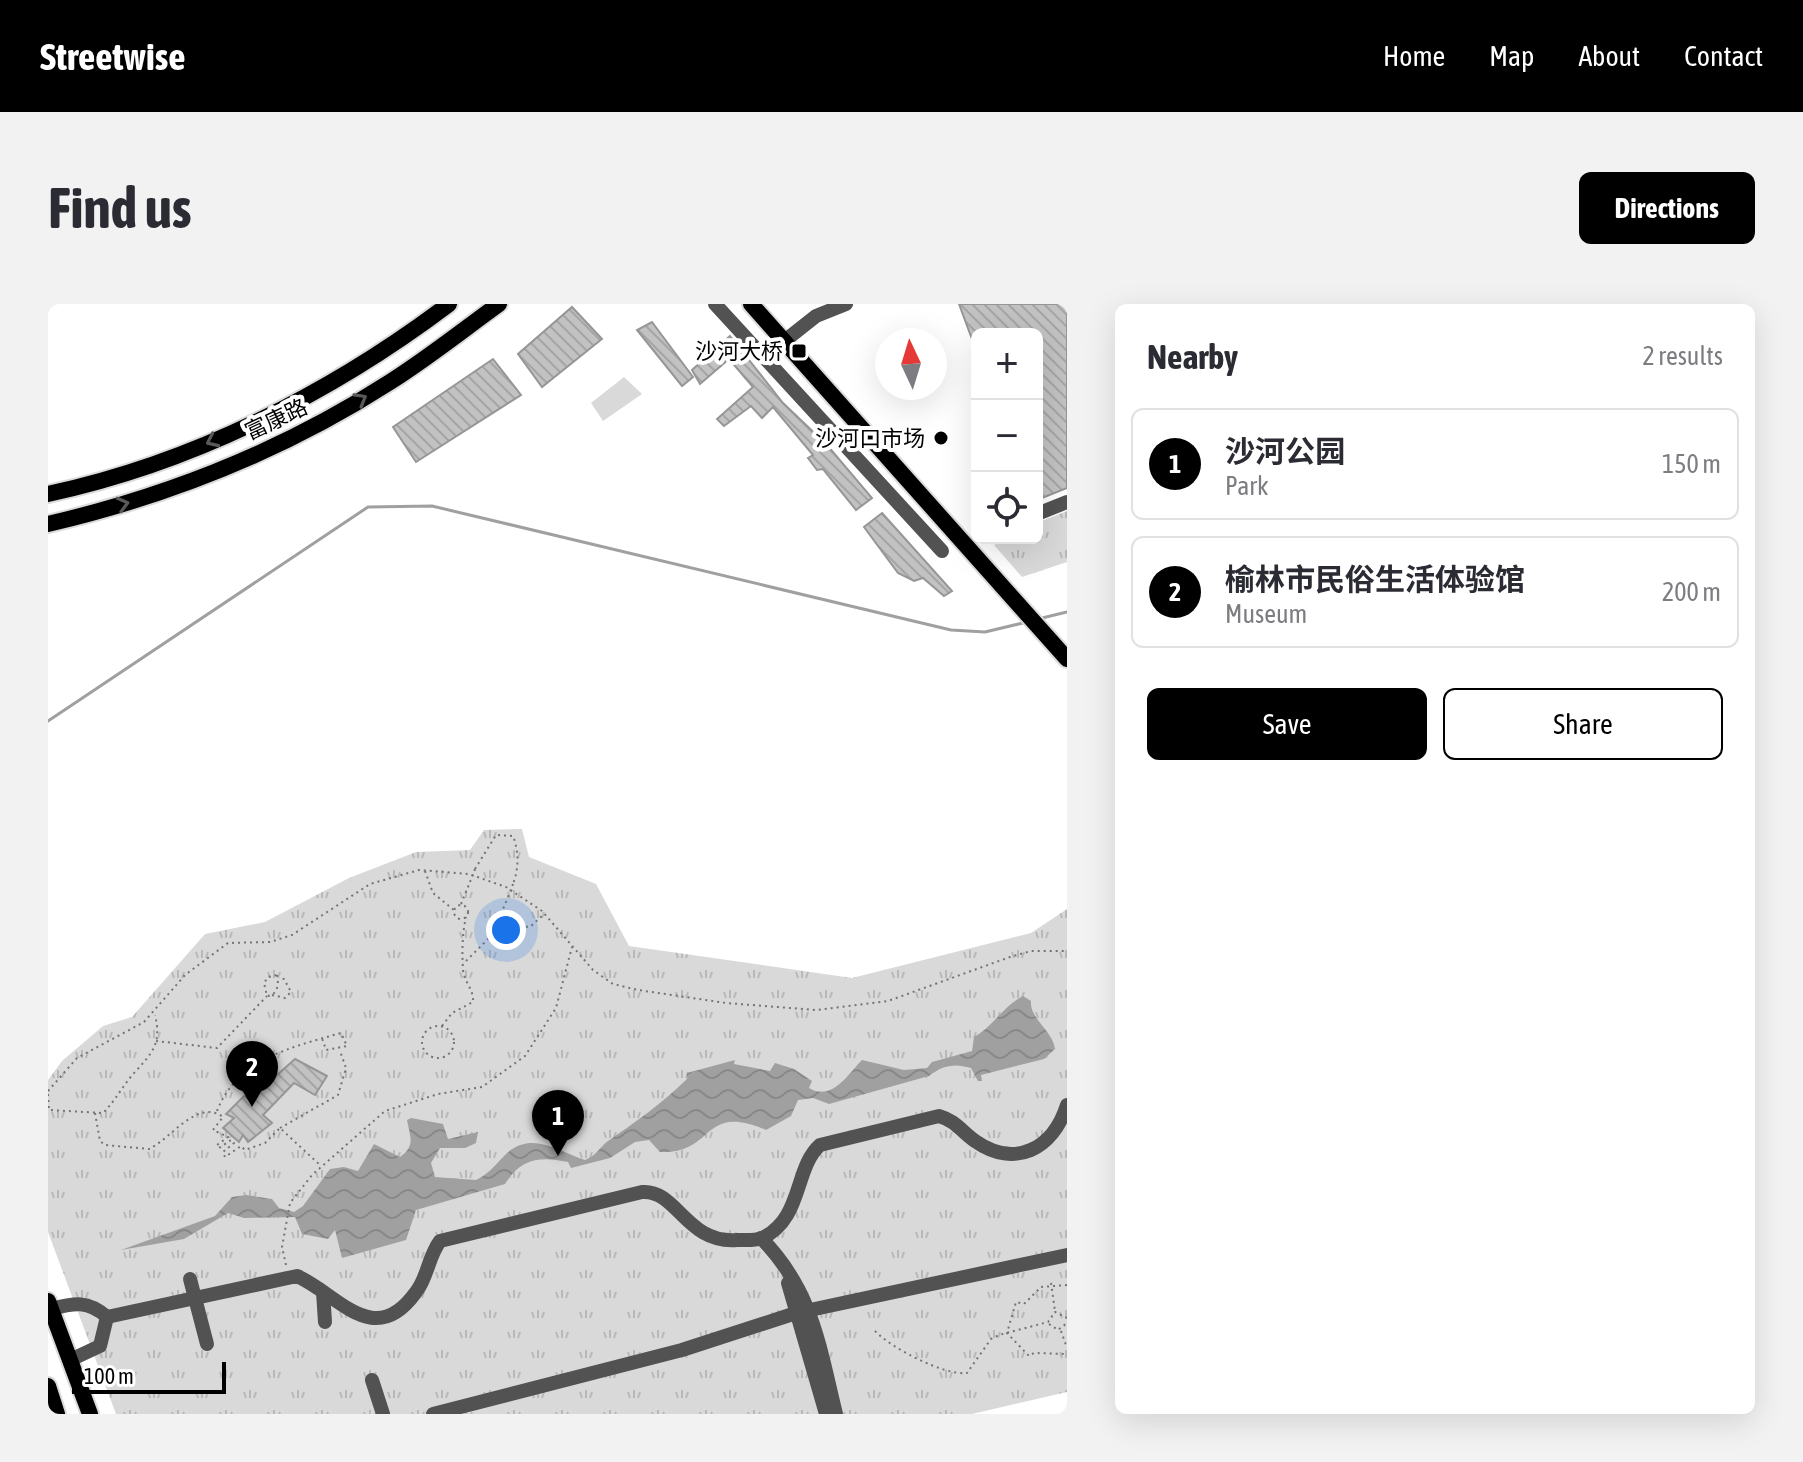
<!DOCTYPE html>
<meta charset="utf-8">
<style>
:root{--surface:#fff;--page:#f2f2f3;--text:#2b2b33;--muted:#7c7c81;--line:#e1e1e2;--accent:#000}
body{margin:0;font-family:"Asap Condensed","Noto Sans SC",sans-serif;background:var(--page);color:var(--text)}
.controls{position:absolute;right:24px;top:24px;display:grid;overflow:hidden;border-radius:12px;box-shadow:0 8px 32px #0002}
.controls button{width:72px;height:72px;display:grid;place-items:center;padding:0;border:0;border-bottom:2px solid var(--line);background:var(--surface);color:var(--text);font:40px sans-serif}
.compass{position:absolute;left:827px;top:24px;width:72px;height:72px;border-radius:50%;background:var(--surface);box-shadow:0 8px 32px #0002;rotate:356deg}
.scale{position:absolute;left:24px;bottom:20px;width:154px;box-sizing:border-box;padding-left:8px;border:4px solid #000;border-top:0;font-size:22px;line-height:28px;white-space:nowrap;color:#000;-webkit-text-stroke:6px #fff;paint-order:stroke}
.you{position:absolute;left:458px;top:626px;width:28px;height:28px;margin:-20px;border:6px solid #fff;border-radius:50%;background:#1a73e8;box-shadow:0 0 0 12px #1a73e833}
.badge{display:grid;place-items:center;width:52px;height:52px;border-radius:50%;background:var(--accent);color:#fff;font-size:26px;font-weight:700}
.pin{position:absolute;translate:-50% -66px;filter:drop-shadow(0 2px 4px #0008)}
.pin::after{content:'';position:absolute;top:42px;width:28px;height:24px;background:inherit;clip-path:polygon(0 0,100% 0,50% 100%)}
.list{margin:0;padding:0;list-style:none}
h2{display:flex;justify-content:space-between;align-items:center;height:104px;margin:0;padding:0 32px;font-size:34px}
h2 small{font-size:26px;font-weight:400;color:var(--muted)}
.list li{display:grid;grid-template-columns:52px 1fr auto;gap:24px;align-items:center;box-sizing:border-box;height:112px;margin:0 16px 16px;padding:0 16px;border:2px solid var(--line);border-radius:12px}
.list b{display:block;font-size:30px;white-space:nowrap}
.list p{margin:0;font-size:26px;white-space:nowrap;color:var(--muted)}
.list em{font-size:26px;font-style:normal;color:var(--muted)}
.actions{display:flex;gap:16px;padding:24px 32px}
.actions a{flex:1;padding:18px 0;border:2px solid var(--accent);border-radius:12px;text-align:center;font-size:28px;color:var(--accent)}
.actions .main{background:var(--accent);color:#fff}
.icon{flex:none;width:44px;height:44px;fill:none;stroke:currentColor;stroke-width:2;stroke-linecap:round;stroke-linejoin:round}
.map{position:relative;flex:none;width:1019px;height:1110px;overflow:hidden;border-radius:12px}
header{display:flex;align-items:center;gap:48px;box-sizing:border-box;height:112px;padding:0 40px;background:var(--accent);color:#fff}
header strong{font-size:38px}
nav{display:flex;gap:44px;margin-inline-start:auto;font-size:28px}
.intro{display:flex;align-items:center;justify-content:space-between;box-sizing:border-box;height:192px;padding:0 48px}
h1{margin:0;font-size:56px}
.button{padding:20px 36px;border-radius:12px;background:var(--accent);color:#fff;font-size:28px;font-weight:700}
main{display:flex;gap:48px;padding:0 48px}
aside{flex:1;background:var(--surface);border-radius:12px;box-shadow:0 8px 32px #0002}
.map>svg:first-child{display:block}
.grass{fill:url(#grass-tufts)}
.pitch{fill:#d9d9d9}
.water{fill:url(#water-waves)}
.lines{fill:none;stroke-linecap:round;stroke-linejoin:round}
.stream{stroke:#a0a0a0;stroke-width:3}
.building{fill:url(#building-back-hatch);stroke:#969696;stroke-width:2}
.major-casing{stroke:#dbdbdb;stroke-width:20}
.path{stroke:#747474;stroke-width:2;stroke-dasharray:2 4;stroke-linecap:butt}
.minor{stroke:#525252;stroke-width:14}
.major{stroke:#000;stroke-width:16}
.path-bridge{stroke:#747474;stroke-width:2;stroke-dasharray:2 4;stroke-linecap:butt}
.oneway{stroke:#595959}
.poi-dot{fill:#000;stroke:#fff;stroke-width:3}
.labels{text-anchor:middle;stroke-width:8;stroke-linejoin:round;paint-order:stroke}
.poi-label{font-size:22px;fill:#000;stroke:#fff;text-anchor:end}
.street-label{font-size:22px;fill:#000;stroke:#fff}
</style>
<header>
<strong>Streetwise</strong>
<nav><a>Home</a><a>Map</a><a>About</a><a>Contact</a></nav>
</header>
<div class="intro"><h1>Find us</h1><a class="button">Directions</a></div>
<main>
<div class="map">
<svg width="1019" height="1110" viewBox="0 0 1019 1110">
<defs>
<pattern id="grass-tufts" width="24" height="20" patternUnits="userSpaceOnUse" patternTransform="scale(2)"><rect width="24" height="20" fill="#d9d9d9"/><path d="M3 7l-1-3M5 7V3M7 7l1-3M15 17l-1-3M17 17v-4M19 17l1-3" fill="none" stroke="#b8b8b8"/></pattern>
<pattern id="water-waves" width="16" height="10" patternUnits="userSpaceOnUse" patternTransform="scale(2)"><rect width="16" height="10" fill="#a0a0a0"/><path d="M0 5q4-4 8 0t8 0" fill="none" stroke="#888"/></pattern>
<pattern id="building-back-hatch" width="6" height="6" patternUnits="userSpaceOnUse" patternTransform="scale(2)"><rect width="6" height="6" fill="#c2c2c2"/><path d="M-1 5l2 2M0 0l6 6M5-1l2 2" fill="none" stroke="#a5a5a5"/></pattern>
</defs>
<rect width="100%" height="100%" fill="#fff"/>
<!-- grass -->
<g class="grass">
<path d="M1019,207V258L974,273L946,241L960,234H989V219Z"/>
<path d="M474,525L481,553L548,580L581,642L804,674L983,629L1019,605V1088L924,1110H68L0,928V776L14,757L55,722L84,713L157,630L217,618L301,574L368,548L422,546L436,526Z"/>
</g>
<!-- pitch -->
<path class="pitch" d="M576,73L594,90L555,117L543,99Z"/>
<!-- water -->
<path class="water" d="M975,692L983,697C981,714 1005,727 1007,745L996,755L933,771L934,777H930L923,764C906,759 895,761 881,772L781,800L765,794L750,796L743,812L718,826C653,798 667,851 612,848L601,836L587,838L562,854L523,864L520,858C492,852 473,854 457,880L368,906L358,936L294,954L287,926L280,935L254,930L247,913L196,914L180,909L136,935L73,946L167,912L184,893L198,891L224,895L231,904L246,908L255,902L282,865L296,863L310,867L326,840L352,853C368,841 362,833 359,816L363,814L395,820L400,835L430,828L428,839L417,844H392L383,859L387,873L428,876C441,870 448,860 458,850C484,826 511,848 537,856C549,851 551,844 560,837C588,818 614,799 639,775V769L687,756L686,760L722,767L727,759L746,765L764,777L761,784C784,798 800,770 814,756L856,766L879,764L884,758L924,747L926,733C947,721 954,703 975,692Z"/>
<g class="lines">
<!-- stream -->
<g class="stream">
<path d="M990,315L1019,308"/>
<path d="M0,417L320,203L384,202L903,326L937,328L979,318"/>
</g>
</g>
<!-- building -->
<g class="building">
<path d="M911,0H1019V184L989,196V30H929L928,46Z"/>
<path d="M524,3L554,35L494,83L470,50Z"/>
<path d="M604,18L645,73L634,82L589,26Z"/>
<path d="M682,32L735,99L779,141L824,194L808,206L775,165L769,166L760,154L765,151L725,103L714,114L703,102L676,122L669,115L705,83L681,55L652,80L644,66Z"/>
<path d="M445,55L473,91L368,158L345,123Z"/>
<path d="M834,209L904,287L896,292L875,274L866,277L850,269L816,223Z"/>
<path d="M247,755L279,772L267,791L246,779L215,811L224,819L200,838L195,831L191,838L175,824L186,814L178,810L196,792L201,796Z"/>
</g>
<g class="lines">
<!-- major casing -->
<g class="major-casing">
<g id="major">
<path d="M703,0L1019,355"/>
<path d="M0,190C145,159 283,89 401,0"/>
<path d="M0,220C120,192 238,145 342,78C380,54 415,26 451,0"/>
<path d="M0,997L42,1110"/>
<path d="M0,1082L9,1110"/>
</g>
</g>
<!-- path -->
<g class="path">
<path d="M427,565L448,531L465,532C471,548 471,564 465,580"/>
<path d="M377,567L385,589L406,606"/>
<path d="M413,600L422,578"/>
<circle cx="413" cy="608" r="7"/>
<path d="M453,610L460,593"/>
<circle cx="452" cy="620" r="7"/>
<path d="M460,621L482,623L496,610"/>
<path d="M418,657L449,626"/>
<path d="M229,671C231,680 230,691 219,692L216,679L220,673Z"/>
<path d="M224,691L237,694L243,688L236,675H231"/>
<circle cx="390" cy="738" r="16"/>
<path d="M394,722L404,709L425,698C426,685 416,678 415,666C414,648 414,631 418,613"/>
<path d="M108,737L169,744L219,692"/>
<path d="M0,787L29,754L96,718L137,671L180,639L222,638L244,631L322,580L371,566L421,570L458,583L494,607L545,666L565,680L590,686L678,699L768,706L840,697L962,653L983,647H1019"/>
<path d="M0,790L1,806L55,809C68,796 75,781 87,768C104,749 114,740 107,711"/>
<path d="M169,807C189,755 244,743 293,729L299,742L278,746L274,734"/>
<path d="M47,809L52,837L57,841L101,845C123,835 149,794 175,813L165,826L180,833L169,841L171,844L183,836L186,839L175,848L177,853L193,842L197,846L217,839L232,824L272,861"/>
<path d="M232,824L290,791L298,764L292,747"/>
<path d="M238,961L234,943L242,899L264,871L337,807L390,790L434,783L477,752L508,704L524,643"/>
<path d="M1003,979L1007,1007"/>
<path d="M1019,981L993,983L976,1000L968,998L959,1029L981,1052L986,1049L1019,1050"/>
<path d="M1001,1020L1010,1026L1019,1019"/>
<path d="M827,1027C843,1044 897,1072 919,1069L943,1035L951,1031L1000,1018L1007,1008L1019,1014"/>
<path d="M1013,1027L1019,1044"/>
</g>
<!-- minor -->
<g class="minor">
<path d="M667,0L894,247"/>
<path d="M715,54L768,12L798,0"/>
<path d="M989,210L1019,198"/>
<path d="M713,934C765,987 771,1041 788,1110"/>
<path d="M142,975L159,1040"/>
<path d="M740,979L778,1110"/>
<path d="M275,988L277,1018"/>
<path d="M3,1005C26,999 40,996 59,1013"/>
<path d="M59,1013L249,972C290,990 326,1047 368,988C380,973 380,953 392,937L594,888C629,885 638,940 689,936C696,936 707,937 714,934C755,915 746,864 772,841L891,812C908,817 913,827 927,837C967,865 1005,845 1019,801"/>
<path d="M22,1056L52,1042L59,1013"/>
<path d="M324,1076L335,1110"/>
<path d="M385,1110L634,1046L748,1009L1019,951"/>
</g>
<!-- major -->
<use href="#major" class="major"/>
<!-- path-bridge -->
<g class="path-bridge">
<path d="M422,578L427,565"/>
<path d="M460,593L465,580"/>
</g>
</g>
<!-- one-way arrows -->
<defs><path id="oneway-chevron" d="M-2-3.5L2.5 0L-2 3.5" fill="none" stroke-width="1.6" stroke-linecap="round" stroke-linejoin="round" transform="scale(2)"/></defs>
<g class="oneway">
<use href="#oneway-chevron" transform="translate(313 95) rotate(-30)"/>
<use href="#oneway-chevron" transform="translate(164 137) rotate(155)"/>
<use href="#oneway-chevron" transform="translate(75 200) rotate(-15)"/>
</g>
<!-- markers -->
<g class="poi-dot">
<rect x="743" y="39" width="16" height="16" rx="4"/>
<circle cx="893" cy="134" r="8"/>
</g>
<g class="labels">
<!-- poi labels -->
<g class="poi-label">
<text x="735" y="55">沙河大桥</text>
<text x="877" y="142">沙河口市场</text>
</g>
<!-- street labels -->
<g class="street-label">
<text transform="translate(228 115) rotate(-25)" y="8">富康路</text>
</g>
</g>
</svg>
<div class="controls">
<button>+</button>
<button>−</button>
<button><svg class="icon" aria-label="locate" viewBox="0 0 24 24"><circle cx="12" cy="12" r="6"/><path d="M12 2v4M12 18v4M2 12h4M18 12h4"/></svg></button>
</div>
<svg class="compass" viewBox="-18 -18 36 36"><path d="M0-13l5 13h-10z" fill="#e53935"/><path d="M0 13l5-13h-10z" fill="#7c7c81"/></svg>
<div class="scale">100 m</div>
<div class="you"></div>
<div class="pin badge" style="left:510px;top:852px">1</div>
<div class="pin badge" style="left:204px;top:803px">2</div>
</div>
<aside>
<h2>Nearby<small>2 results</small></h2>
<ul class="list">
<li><span class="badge">1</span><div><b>沙河公园</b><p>Park</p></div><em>150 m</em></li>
<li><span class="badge">2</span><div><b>榆林市民俗生活体验馆</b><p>Museum</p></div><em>200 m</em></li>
</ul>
<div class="actions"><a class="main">Save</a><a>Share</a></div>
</aside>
</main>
